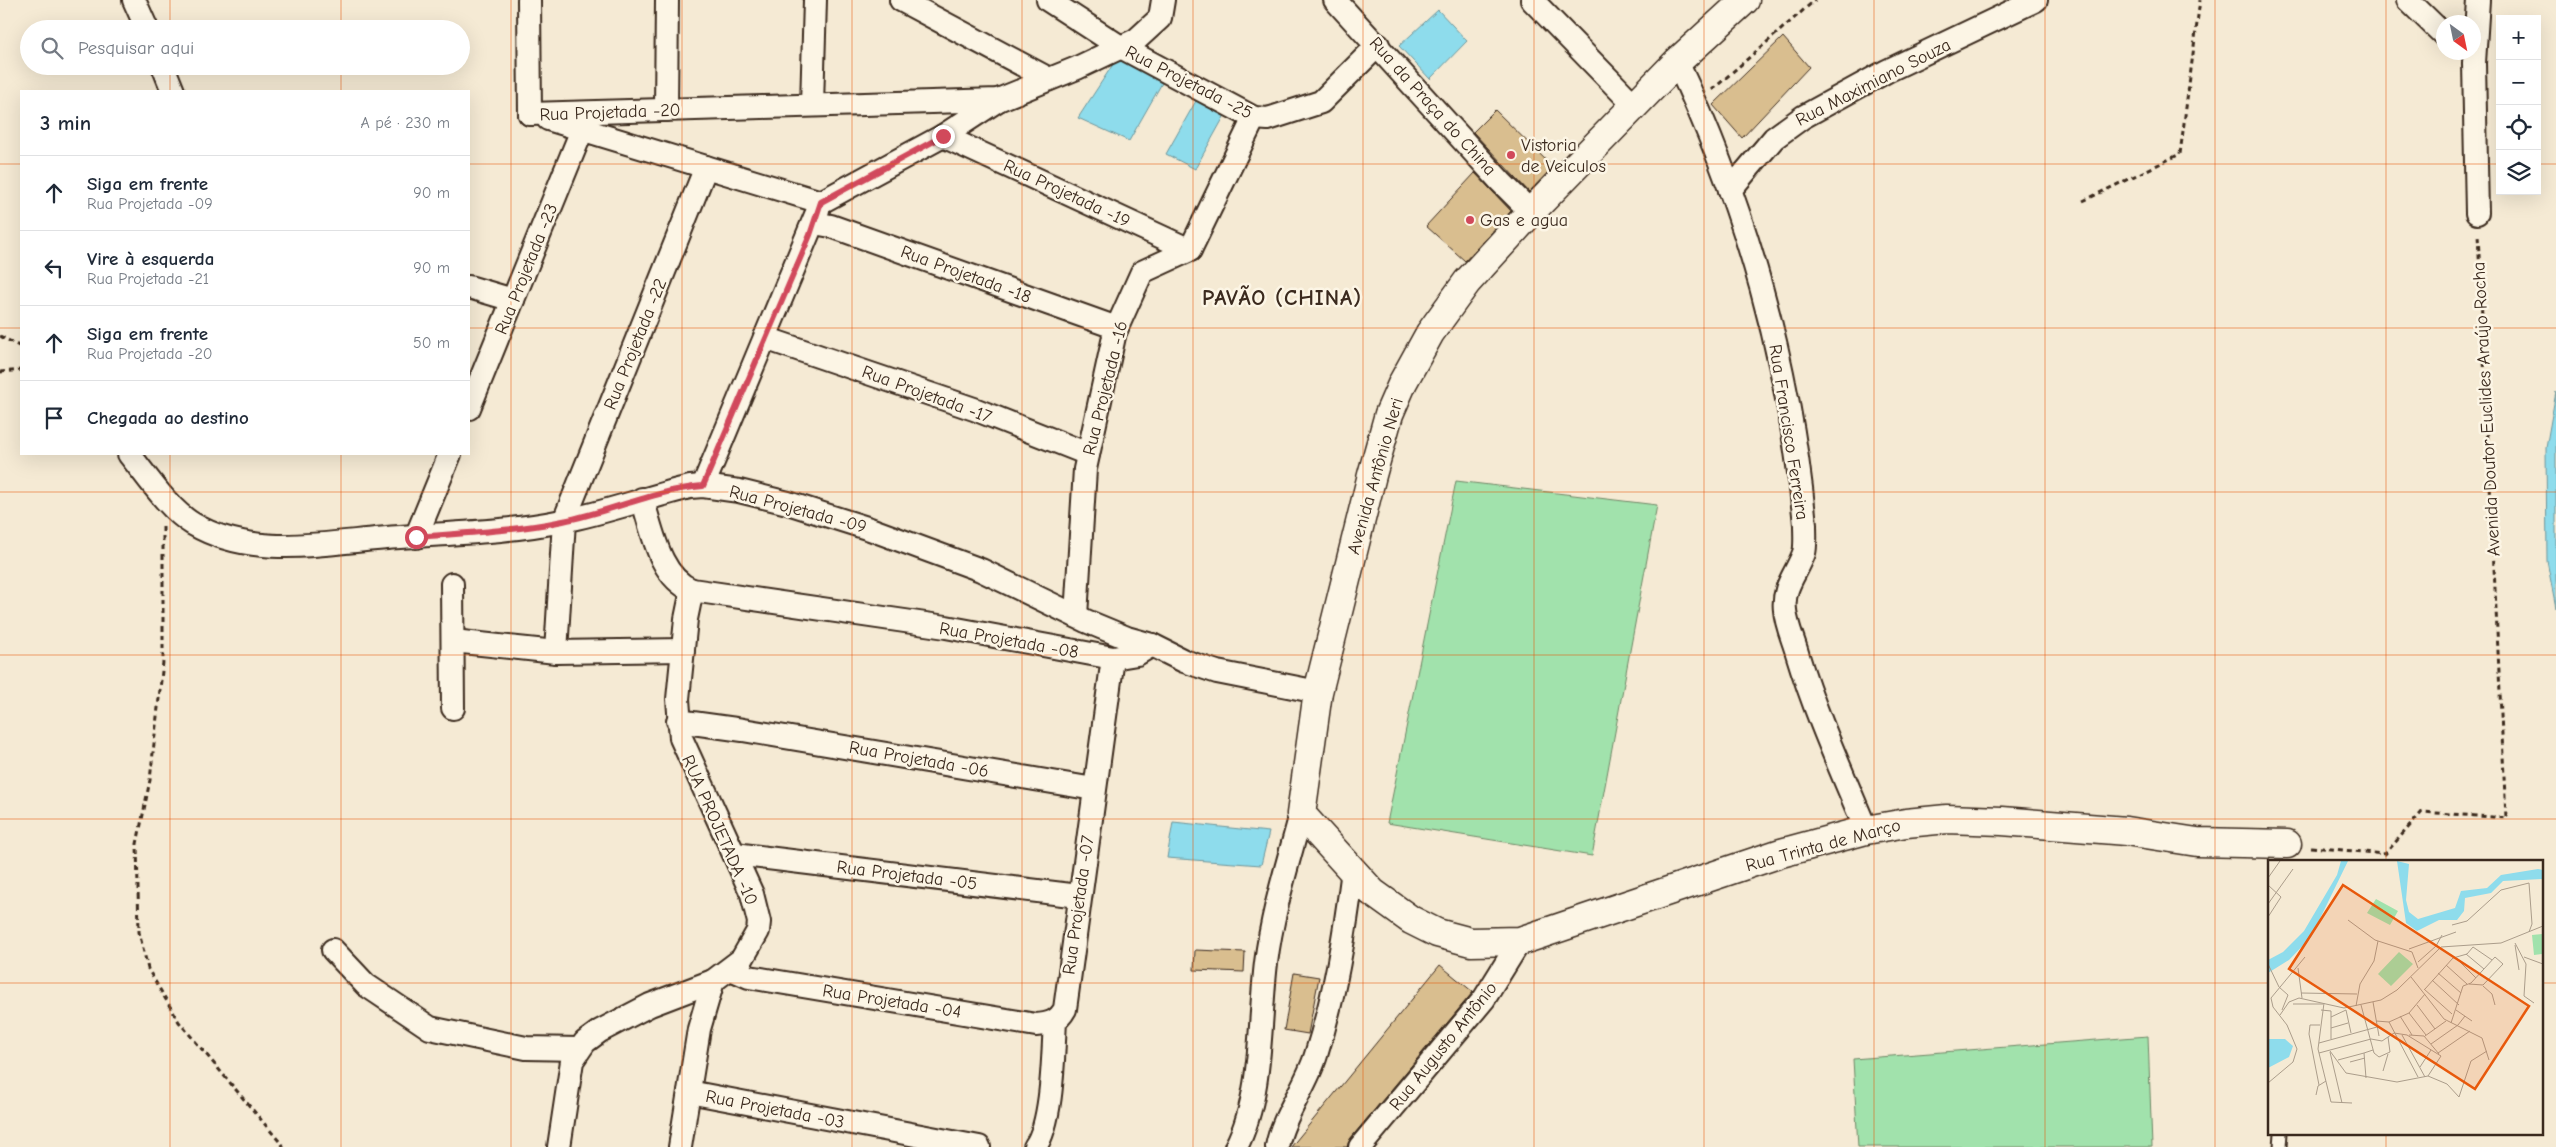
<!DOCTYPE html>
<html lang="pt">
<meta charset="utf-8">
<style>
:root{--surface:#fff;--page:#f6f6f7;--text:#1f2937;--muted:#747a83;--line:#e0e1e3}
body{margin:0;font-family:"Comic Neue",sans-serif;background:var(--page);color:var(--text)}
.controls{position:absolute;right:15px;top:15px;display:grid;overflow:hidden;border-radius:0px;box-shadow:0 5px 20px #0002}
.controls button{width:45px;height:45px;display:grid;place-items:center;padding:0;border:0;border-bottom:1px solid var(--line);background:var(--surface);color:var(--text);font:25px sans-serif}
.compass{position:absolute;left:2436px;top:15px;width:45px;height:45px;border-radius:50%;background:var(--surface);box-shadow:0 5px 20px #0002;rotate:147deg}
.stop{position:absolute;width:15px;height:15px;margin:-11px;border:4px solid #d1495b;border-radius:50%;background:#fff}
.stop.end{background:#d1495b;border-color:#fff;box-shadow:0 1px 5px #0008}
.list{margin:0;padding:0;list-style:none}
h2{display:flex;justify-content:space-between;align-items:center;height:65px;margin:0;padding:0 20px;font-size:21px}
h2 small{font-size:16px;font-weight:400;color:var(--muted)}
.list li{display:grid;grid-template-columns:32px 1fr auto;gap:15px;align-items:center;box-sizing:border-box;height:75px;padding:0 20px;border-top:1px solid var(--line)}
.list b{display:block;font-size:19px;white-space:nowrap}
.list p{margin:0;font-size:16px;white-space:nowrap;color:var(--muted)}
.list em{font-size:16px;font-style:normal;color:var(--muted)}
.icon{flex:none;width:28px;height:28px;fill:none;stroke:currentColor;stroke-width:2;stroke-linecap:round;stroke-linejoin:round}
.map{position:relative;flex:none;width:2556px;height:1147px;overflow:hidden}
.search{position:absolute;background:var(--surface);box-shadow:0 5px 20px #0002;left:20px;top:20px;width:450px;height:55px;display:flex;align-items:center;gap:12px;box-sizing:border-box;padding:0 18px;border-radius:28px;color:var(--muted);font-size:19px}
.panel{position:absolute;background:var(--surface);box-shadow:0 5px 20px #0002;left:20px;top:90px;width:450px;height:365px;border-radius:0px}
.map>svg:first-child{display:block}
.green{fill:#a1e2ac;stroke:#6e8665}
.water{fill:#8edcec;stroke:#6d959a}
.building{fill:#d9be8f;stroke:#3b2a1e}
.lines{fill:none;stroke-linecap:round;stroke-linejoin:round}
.service-casing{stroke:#3b2a1e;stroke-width:15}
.minor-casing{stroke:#3b2a1e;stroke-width:26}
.tertiary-casing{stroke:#3b2a1e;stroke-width:31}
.path{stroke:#3b2a1e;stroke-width:3;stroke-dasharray:5 4;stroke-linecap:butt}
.service{stroke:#fcf5e5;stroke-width:11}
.minor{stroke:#fcf5e5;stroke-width:22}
.tertiary{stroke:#fcf5e5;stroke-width:28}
.route{stroke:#d1495b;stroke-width:6}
.grid{fill:none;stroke:#e8590c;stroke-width:1;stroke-opacity:0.55}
.poi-dot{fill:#d1495b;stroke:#fcf5e5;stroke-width:2}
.labels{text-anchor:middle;stroke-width:5;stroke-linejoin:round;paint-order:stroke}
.street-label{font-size:18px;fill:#3b2a1e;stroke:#fcf5e5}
.poi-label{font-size:18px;fill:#3b2a1e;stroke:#fcf5e5;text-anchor:start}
.district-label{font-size:22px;font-weight:bold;letter-spacing:1px;fill:#3b2a1e;stroke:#fcf5e5}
.inset-road{fill:none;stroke:#ab9d8b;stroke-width:1}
.view{fill:#e8590c;fill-opacity:0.15;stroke:#e8590c;stroke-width:2.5}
.inset-edge{fill:none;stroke:#3b2a1e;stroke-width:2.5}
</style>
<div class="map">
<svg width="2556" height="1147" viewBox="0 0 2556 1147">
<rect width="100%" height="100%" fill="#f5ead4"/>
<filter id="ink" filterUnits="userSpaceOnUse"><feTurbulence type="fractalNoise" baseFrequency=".02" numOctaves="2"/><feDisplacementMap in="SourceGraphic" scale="10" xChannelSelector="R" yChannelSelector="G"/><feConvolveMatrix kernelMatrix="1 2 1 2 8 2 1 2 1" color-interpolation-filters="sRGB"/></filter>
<g filter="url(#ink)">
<!-- green -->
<g class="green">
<path d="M1456,481L1657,505L1592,856L1387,823Z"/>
<path d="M2148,1036L2152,1147H1858L1853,1059Z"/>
</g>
<!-- water -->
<g class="water">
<path d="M1438,10L1467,41L1430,79L1399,46Z"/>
<path d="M1121,52L1166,76L1129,141L1078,118Z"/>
<path d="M1201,92L1230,106L1195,169L1166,154Z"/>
<path d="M2556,392V608L2547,561L2546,448Z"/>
<path d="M1173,822L1269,832L1261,865L1167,858Z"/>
</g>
<!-- building -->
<g class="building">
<path d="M1783,37L1809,67L1742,138L1713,105Z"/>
<path d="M1495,110L1553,167L1529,192L1473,132Z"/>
<path d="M1475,173L1511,211L1465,261L1426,226Z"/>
<path d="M1195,950L1245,952L1244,972L1194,970Z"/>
<path d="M1440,965L1473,992L1350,1139L1347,1147H1291Z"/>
<path d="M1294,973L1319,977L1308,1034L1284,1030Z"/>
</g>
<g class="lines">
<!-- service casing -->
<g class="service-casing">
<path id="service" d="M2280,1147L2281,1133"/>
</g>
<!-- minor casing -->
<g class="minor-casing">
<g id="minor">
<path d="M134,0L147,29"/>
<path d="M529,0L530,114"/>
<path d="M901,0L1049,79"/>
<path d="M1048,0L1119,46L1254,118L1268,119L1321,102L1378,45"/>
<path d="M1335,0L1501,182L1531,212"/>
<path d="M1532,0L1635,106"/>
<path d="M2408,0L2444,35"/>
<path d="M1677,62C1746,207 1790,365 1805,525C1805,533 1806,546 1804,553C1797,573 1782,587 1785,610C1786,624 1793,639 1797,653C1815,713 1842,772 1866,830"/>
<path d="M163,66L173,91"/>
<path d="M812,105L815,0"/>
<path d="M666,110L667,0"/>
<path d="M530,114L998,100L1077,68L1136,40L1160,18L1163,0"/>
<path d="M548,119L821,202L943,136L998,100"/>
<path d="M943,136L1190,250"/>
<path d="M1730,190L1774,138L1803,117L1887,71L2036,0"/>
<path d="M2477,213L2474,63L2478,0"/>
<path d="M814,223L831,226L1117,328"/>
<path d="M469,287L513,300"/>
<path d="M765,338L974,409L1088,454"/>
<path d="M469,408L582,130"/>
<path d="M129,454C146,475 169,510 193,524C256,561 332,541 400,537C454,533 509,532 562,521C605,513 648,497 690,487L703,486L739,491L788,503L870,529L981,570L1086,621L1127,638L1152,645L1184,661L1217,672L1318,692"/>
<path d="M703,486L818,210"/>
<path d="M416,537L450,454"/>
<path d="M452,584L453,708"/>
<path d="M692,590L946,627L1113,658L1137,654L1152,645"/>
<path d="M1076,616L1085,469L1115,332L1142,272L1190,250L1254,118"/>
<path d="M453,641L556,652L683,650"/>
<path d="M556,652L564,521L706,167"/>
<path d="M678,721L743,730L1094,789"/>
<path d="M735,854L1079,896"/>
<path d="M333,950L366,985L430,1028L526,1048L579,1049"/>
<path d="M731,969L749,977L1036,1025C1049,1024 1058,1022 1065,1009L1113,658"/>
<path d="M689,1092L979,1147"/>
<path d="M559,1147L572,1061L585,1042L600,1031L650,1005L713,981L742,959L758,931L759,922L752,894L681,738L678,699L686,619L692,590C659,577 652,528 642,499"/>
<path d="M680,1147L699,1029L713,981"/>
<path d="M1035,1147C1053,1122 1053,1053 1055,1021"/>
<path d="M1236,1147C1263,1095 1259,1021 1266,963C1272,913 1288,863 1301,814"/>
<path d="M1277,1147C1282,1117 1307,1085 1316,1055C1335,995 1345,933 1353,870"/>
<path d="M1360,1147L1484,999L1520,941"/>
</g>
</g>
<!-- tertiary casing -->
<g class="tertiary-casing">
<path id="tertiary" d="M1745,0L1677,62L1531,212L1467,282L1430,333L1403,382L1389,414L1372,475L1318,692L1301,814L1372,892L1411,920L1437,933L1471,942L1520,941L1781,853L1866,830L1906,823L1947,819L2002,821L2126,831L2197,842L2287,844"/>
</g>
<!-- path -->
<g class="path">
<path d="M1712,90L1815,0"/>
<path d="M2083,201L2180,154L2200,0"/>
<path d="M0,336L21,347"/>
<path d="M0,372L21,370"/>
<path d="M163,527V662L150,780L137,844L139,932L148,969L179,1022L284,1147"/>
<path d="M2311,847L2385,854L2422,812L2506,818L2478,234"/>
</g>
<!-- service -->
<use href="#service" class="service"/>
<!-- minor -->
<use href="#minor" class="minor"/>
<!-- tertiary -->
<use href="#tertiary" class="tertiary"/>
</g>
</g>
<g class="lines" filter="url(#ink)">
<!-- route -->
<path class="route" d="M416,537C465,533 515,531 563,521C610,512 655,490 703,486L810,235L821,202L943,136"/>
</g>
<!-- grid -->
<path class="grid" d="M170,0V29M341,0V29M511,0V1147M682,0V1147M852,0V1147M1022,0V1147M1193,0V1147M1363,0V1147M1534,0V1147M1704,0V1147M1874,0V1147M2045,0V1147M2215,0V1147M2386,0V861M170,66V91M341,66V91M0,164H21M469,164H2500M2537,164H2556M0,328H21M469,328H2556M170,454V1147M341,454V1147M0,492H2556M0,655H2556M0,819H2556M0,983H2270M2542,983H2556M2386,1133V1147"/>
<!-- markers -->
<g class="poi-dot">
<circle cx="1511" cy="155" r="5"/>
<circle cx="1470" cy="220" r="5"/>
</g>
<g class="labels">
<!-- street labels -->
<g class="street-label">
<text transform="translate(1189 82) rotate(27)" y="6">Rua Projetada -25</text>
<text transform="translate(1873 82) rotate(-27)" y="6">Rua Maximiano Souza</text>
<text transform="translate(1433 106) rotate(48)" y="6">Rua da Praça do China</text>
<text transform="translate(610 112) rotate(-2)" y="6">Rua Projetada -20</text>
<text transform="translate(1067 193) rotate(25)" y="6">Rua Projetada -19</text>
<text transform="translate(526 269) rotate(-68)" y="6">Rua Projetada -23</text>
<text transform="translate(966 274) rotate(20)" y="6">Rua Projetada -18</text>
<text transform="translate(635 344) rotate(-68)" y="6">Rua Projetada -22</text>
<text transform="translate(1105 388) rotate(-76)" y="6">Rua Projetada -16</text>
<text transform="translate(927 394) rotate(20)" y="6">Rua Projetada -17</text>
<text transform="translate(2486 409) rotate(-93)" y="6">Avenida Doutor Euclides Araújo Rocha</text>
<text transform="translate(1789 432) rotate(81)" y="6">Rua Francisco Ferreira</text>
<text transform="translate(1375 476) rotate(-74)" y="6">Avenida Antônio Neri</text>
<text transform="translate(798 509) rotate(15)" y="6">Rua Projetada -09</text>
<text transform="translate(1009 640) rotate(10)" y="6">Rua Projetada -08</text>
<text transform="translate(919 759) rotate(10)" y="6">Rua Projetada -06</text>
<text transform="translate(720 830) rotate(66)" y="6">RUA PROJETADA -10</text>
<text transform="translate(1823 845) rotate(-15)" y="6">Rua Trinta de Março</text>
<text transform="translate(907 875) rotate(7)" y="6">Rua Projetada -05</text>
<text transform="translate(1078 905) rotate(-82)" y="6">Rua Projetada -07</text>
<text transform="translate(892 1001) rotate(9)" y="6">Rua Projetada -04</text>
<text transform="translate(1443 1046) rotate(-51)" y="6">Rua Augusto Antônio</text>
<text transform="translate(775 1109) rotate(11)" y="6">Rua Projetada -03</text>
</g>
<!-- poi labels -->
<g class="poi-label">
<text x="1521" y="151">Vistoria<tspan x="1521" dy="21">de Veiculos</tspan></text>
<text x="1480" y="226">Gas e agua</text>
</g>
<!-- district labels -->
<g class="district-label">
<text x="1282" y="305">PAVÃO (CHINA)</text>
</g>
</g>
<!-- overview -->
<g transform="translate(2268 860)">
<rect width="275" height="275" fill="#f5ead4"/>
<path d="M108,39L130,51L122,65L99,53ZM275,74V94L266,95L264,75ZM131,92L145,104L123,126L110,114Z" fill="#a1e2ac"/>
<path d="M73,1H80L43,77L21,100L0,113V100L15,92L36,71L69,15ZM129,1L141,4L138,40L141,52L150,59L187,48L193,31L219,28L233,15L270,9L275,10V19L235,21L223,33L197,38L196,51L189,60H171L149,71L138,63ZM0,179H17L25,186L21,197L0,208Z" fill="#8edcec"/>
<path class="inset-road" d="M0,18L12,1M0,25L13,37L0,57M0,44L25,9M80,60L107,80L144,92L150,108M184,65L199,61L233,30L261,23L264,64L261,72M247,83L258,104L256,136L266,143M247,85L251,110M205,87L224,100M141,89L188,72M198,94L216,109M187,97L208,118M256,97L275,104M150,102L168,86L174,75M0,104L11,127L20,135L14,150M178,105L199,124M30,108L34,138M170,113L193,133M143,117L176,159L214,178L221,200M164,120L191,145M215,126L224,134L227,145M156,129L184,154M157,129L185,98L199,94L205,87M33,133L89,134M105,142L111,176M56,143L50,189L63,242L84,243M25,144H55M93,145L106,193L111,197L122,192L120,177M149,145L167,169M88,146L92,124L106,101L110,81M53,150L63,151V179M78,150L83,173M188,150L204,161M141,153L158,175M12,155L21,142L31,138L76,148L113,140L129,130L173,87L233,83L275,66M132,156L144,175M63,157L78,150M108,161L121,162L150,217M121,162L141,153L157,134M183,163L195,126L203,123L227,97L235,104L215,125L201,124M63,168L80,163M134,175L157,217M141,175L156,176L171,194M157,176L178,161M51,183L109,167M163,184L190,165L197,156M62,191L78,213L129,222L160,216L179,224L191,237L203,201L219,191M62,192L74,243M51,193L103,179L114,181L126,173L139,175L173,196M170,193L202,171M70,200L96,193M82,202L97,198M152,207L163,190M115,211L120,194M160,216L173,196M98,218L96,193L105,190M0,223L25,202L29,189L19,165L5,147L3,138L37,97M51,225L41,174L42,165H52M48,235L50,226L58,221"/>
<path class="view" d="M75,25L261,146L207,229L21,109Z"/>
<rect width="275" height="275" class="inset-edge"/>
</g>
</svg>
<div class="controls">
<button>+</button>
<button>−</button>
<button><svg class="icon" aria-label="locate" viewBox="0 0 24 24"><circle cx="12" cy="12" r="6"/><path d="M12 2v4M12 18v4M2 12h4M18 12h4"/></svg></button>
<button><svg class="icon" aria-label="layers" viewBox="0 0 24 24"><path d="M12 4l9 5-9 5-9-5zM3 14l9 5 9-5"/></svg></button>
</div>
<svg class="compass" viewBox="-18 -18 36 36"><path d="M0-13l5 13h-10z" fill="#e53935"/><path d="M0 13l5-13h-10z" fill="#747a83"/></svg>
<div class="stop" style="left:416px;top:537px"></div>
<div class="stop end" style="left:943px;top:136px"></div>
<div class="search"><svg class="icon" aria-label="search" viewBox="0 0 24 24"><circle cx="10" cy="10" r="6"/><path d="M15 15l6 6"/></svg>Pesquisar aqui</div>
<section class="panel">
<h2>3 min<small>A pé · 230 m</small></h2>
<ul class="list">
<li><svg class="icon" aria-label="ahead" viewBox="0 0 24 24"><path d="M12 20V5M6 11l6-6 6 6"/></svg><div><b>Siga em frente</b><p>Rua Projetada -09</p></div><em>90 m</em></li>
<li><svg class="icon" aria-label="left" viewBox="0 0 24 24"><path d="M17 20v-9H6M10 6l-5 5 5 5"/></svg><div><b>Vire à esquerda</b><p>Rua Projetada -21</p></div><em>90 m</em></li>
<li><svg class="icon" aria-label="ahead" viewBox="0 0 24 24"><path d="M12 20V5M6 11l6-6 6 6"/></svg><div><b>Siga em frente</b><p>Rua Projetada -20</p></div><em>50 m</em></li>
<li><svg class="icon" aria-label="arrive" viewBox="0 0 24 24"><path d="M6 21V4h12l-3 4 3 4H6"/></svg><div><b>Chegada ao destino</b></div></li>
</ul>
</section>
</div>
